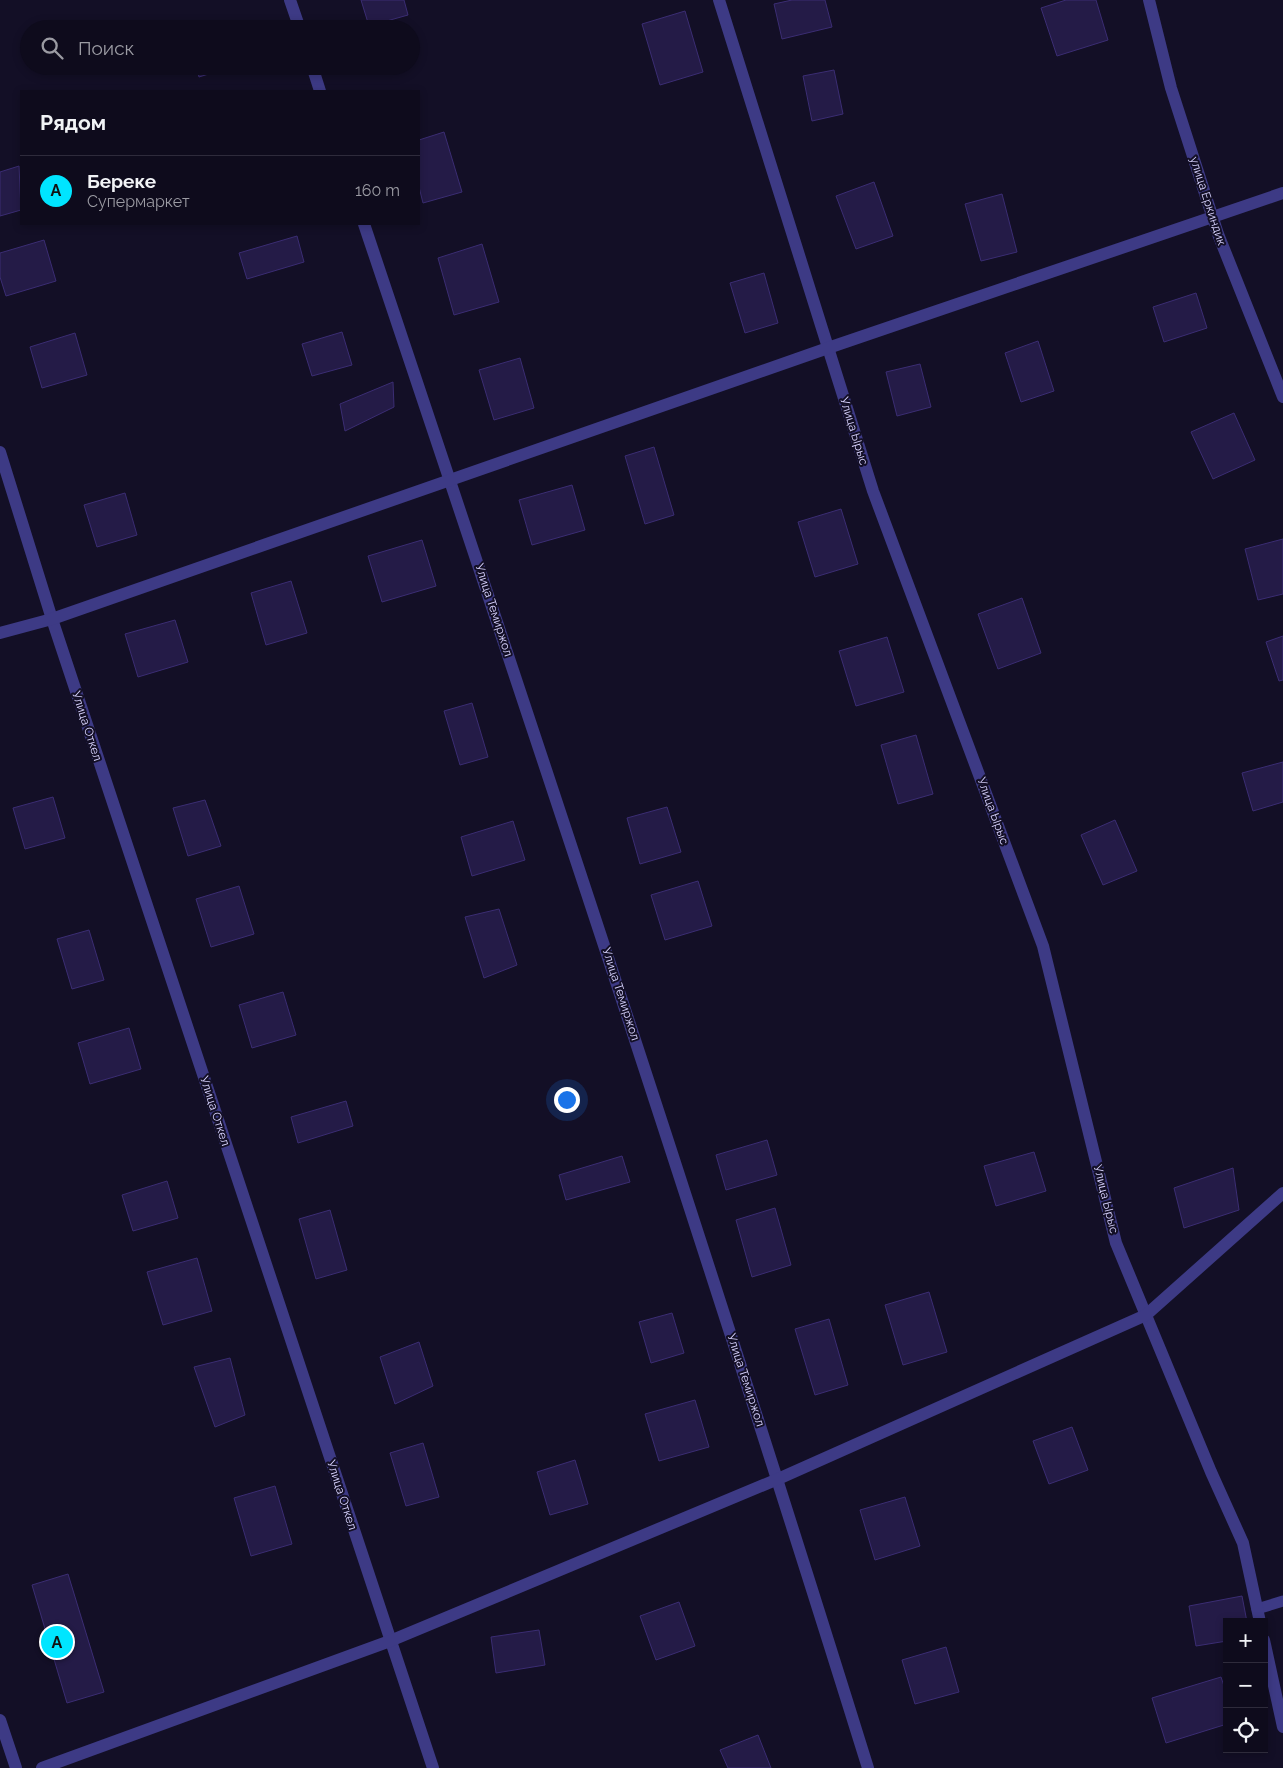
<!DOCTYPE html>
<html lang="ru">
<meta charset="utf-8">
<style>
:root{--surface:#0e0b1c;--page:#1c1929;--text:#f1f3f6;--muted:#9b9ba3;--line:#2e2b3b;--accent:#00e5ff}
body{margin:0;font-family:Raleway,sans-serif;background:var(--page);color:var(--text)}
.controls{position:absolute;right:15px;bottom:15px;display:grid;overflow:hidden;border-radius:0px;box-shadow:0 2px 8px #0003}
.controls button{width:45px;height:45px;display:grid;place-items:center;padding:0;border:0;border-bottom:1px solid var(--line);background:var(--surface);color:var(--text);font:25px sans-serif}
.you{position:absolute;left:566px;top:1099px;width:18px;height:18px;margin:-12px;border:4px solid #fff;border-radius:50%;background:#1a73e8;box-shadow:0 0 0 8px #1a73e833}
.badge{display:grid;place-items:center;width:32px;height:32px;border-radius:50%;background:var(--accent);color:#111;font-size:16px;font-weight:700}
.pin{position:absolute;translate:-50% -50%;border:2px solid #fff;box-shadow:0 1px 5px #0006}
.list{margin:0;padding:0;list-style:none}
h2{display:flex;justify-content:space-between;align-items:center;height:65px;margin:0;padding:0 20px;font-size:21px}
h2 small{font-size:16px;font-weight:400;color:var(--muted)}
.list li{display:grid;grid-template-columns:32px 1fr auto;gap:15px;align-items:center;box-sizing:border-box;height:70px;padding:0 20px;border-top:1px solid var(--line)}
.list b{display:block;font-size:19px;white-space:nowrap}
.list p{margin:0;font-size:16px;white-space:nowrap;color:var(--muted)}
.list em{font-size:16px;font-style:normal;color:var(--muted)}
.icon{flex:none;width:28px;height:28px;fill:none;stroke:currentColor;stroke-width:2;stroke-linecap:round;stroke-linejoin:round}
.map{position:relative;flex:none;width:1283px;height:1768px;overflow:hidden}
.search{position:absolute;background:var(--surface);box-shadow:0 2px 8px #0003;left:20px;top:20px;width:400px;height:55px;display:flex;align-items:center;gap:12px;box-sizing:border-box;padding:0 18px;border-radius:28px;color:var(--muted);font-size:19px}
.panel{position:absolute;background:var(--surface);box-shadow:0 2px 8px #0003;left:20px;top:90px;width:400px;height:135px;border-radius:0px}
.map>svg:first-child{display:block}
.building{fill:#241b47;stroke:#3b2d73}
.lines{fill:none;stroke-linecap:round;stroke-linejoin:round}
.lane{stroke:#3d3a85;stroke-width:11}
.street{stroke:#3d3a85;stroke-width:12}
.labels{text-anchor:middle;stroke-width:4;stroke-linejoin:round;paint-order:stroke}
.street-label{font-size:12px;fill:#d9d4ff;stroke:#130f26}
</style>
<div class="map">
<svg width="1283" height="1768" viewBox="0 0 1283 1768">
<rect width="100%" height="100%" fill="#130f26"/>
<!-- building -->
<g class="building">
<path d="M361,0H404L408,15L369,26Z"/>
<path d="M792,0H825L832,27L782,39L774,4Z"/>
<path d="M1066,0H1096L1108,40L1057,56L1041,8Z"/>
<path d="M685,11L703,72L660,85L642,24Z"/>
<path d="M196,66H234L199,77Z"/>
<path d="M834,70L843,114L812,121L803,76Z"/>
<path d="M444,132L462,192L423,203L419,187V140Z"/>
<path d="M19,166L21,210L0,216V172Z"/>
<path d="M874,182L893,236L856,249L836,196Z"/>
<path d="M1002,194L1017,252L981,261L965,204Z"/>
<path d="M297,236L304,262L247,279L239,253Z"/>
<path d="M44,240L56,281L6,296L0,277V253Z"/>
<path d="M482,244L499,302L454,315L438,258Z"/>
<path d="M764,273L778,323L745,333L730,283Z"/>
<path d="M1196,293L1207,328L1164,342L1153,307Z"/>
<path d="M342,332L352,365L312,376L302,344Z"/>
<path d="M75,333L87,375L42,388L30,347Z"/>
<path d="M1038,341L1054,391L1021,402L1005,353Z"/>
<path d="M520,358L534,408L494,420L479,370Z"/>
<path d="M920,364L931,407L897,416L886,372Z"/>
<path d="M393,382L394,407L345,431L340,404Z"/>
<path d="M1234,413L1255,460L1213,479L1191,432Z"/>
<path d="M654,447L674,515L645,524L625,456Z"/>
<path d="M572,485L585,530L532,545L519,500Z"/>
<path d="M125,493L137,535L97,547L84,505Z"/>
<path d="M841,509L858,564L815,577L798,522Z"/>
<path d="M1283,539V594L1258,600L1245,549Z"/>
<path d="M422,540L436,586L382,602L368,556Z"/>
<path d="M291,581L307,633L266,645L251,593Z"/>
<path d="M1022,598L1041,653L998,669L978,614Z"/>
<path d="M175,620L188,662L138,677L125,634Z"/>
<path d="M1283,636V680L1279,681L1266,642Z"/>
<path d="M887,637L904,692L856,706L839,651Z"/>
<path d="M472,703L488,757L460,765L444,711Z"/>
<path d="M916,735L933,794L898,804L881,745Z"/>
<path d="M1283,762V802L1253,811L1242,773Z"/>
<path d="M53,797L65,838L25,849L13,808Z"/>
<path d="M205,800L221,846L188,856L173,808Z"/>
<path d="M667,807L681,852L640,864L627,818Z"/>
<path d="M1115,820L1137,871L1103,885L1081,835Z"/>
<path d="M513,821L525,860L472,876L461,837Z"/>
<path d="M698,881L712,926L665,940L651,895Z"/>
<path d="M239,886L254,934L211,947L196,899Z"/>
<path d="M499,909L517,965L484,978L465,917Z"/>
<path d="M89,930L104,980L72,989L57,939Z"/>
<path d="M283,992L296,1035L252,1048L239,1005Z"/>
<path d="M129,1028L141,1069L90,1084L78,1043Z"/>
<path d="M346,1101L353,1126L298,1143L291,1117Z"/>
<path d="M767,1140L777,1175L726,1190L716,1155Z"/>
<path d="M1034,1152L1046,1191L996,1206L984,1166Z"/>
<path d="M622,1156L630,1182L566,1200L559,1175Z"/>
<path d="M1233,1168L1239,1210L1184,1228L1174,1188Z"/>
<path d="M167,1181L178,1218L133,1231L122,1195Z"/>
<path d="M775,1208L791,1265L752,1277L736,1220Z"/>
<path d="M330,1210L347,1270L316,1279L299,1219Z"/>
<path d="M197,1258L212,1311L163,1325L147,1272Z"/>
<path d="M929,1292L947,1352L903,1365L885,1305Z"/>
<path d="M672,1313L684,1353L651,1363L639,1322Z"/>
<path d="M829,1319L848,1385L815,1395L795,1329Z"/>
<path d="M419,1342L433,1386L395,1404L380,1357Z"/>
<path d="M230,1358L245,1415L215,1427L194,1367Z"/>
<path d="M695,1400L709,1447L659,1461L645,1414Z"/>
<path d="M1072,1427L1088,1470L1049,1484L1033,1441Z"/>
<path d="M423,1443L439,1497L406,1506L390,1453Z"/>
<path d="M575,1460L588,1504L550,1515L537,1472Z"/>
<path d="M275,1486L292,1544L251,1556L234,1498Z"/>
<path d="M905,1497L920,1546L875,1560L860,1510Z"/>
<path d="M68,1574L104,1692L67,1703L32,1585Z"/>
<path d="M1242,1596L1247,1622H1227V1641L1196,1646L1189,1606Z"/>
<path d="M679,1602L695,1646L656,1660L640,1616Z"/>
<path d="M539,1630L545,1665L496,1673L491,1637Z"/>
<path d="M946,1647L959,1692L915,1704L902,1660Z"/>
<path d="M1221,1677L1227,1695V1724L1166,1743L1152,1698Z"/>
<path d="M758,1735L771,1768H728L720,1750Z"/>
</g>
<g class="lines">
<!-- lane -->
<path class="lane" d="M1257,1609L1283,1601"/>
<!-- street -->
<g class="street">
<path d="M290,0L300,29"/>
<path d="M719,0L873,491L1043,946L1116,1243L1211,1472L1243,1543L1260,1622"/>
<path d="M1149,0L1171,88L1218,234L1283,397"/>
<path d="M312,66L320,91"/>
<path d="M364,224C536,737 707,1251 868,1768"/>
<path d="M0,452L52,619L433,1768"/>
<path d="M0,633L52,619L828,348L1283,193"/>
<path d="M1264,1640L1283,1727"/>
<path d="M0,1720L16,1768"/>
<path d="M42,1768L390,1641L778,1479L1146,1315L1283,1193"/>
</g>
</g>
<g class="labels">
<!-- street labels -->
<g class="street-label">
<text transform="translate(1208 201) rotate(72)" y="4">улица Еркиндик</text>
<text transform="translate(854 431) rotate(73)" y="4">Улица Ырыс</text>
<text transform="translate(494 610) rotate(72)" y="4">Улица Темиржол</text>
<text transform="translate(87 726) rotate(72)" y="4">Улица Откел</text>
<text transform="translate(993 811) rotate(70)" y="4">Улица Ырыс</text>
<text transform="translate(621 994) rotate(72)" y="4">Улица Темиржол</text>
<text transform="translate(215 1111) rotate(72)" y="4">Улица Откел</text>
<text transform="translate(1106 1199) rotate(76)" y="4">Улица Ырыс</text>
<text transform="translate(746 1380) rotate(72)" y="4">Улица Темиржол</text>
<text transform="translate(342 1495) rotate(72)" y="4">Улица Откел</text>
</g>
</g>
</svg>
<div class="controls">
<button>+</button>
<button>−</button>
<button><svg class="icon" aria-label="locate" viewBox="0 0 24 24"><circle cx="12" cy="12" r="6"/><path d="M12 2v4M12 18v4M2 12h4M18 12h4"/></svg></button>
</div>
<div class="you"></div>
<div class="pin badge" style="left:57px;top:1642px">A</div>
<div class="search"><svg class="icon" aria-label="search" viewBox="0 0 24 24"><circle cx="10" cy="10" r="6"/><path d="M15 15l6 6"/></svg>Поиск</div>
<section class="panel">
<h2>Рядом<small></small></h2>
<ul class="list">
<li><span class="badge">A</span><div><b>Береке</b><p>Супермаркет</p></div><em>160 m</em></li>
</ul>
</section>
</div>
